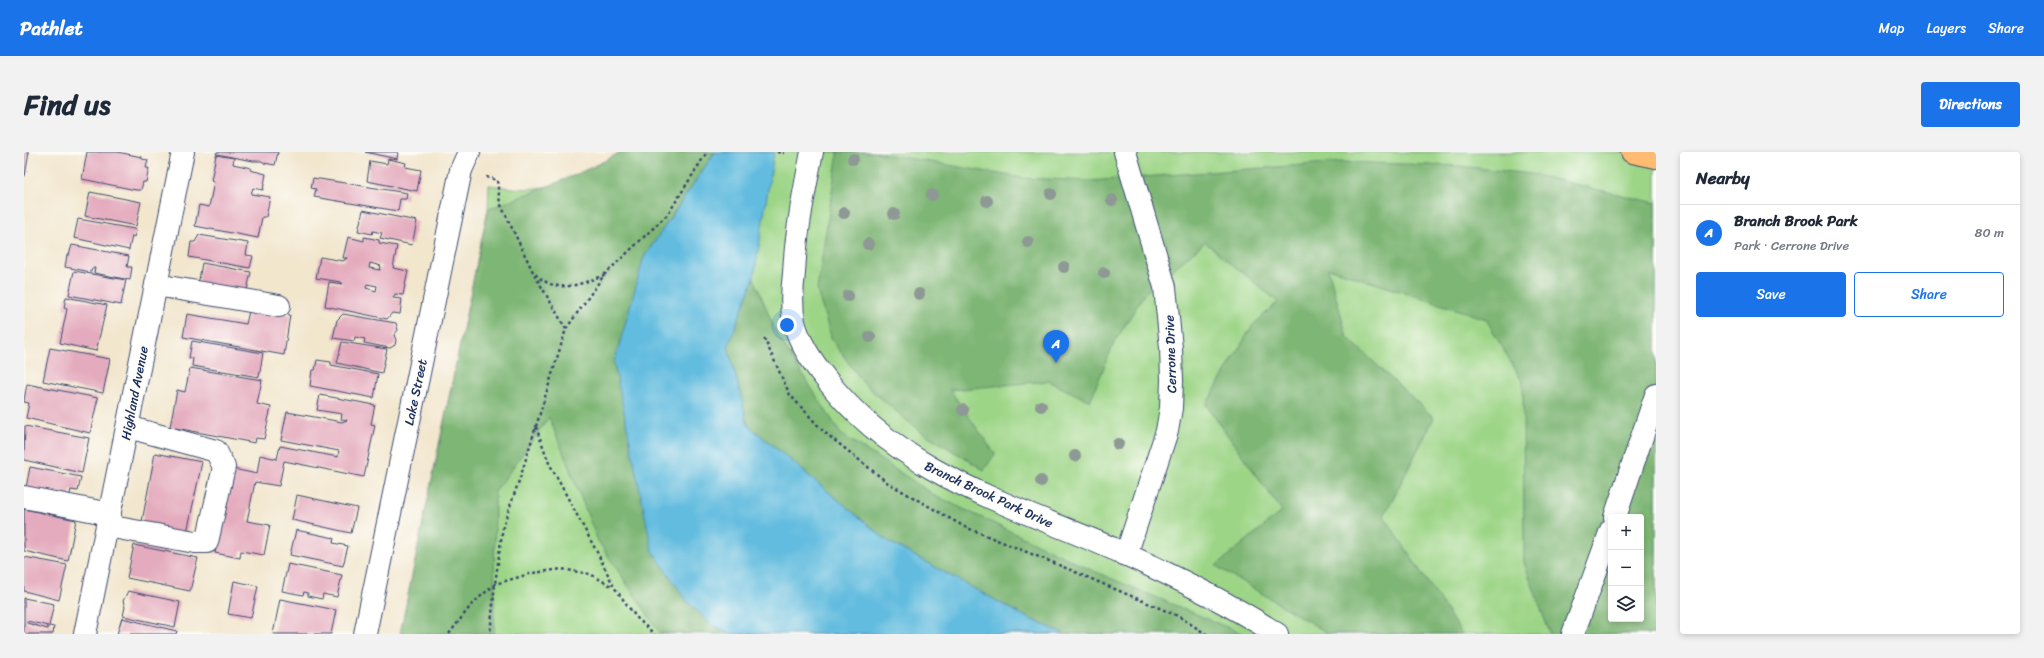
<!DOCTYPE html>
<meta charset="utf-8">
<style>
:root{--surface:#fff;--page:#f2f2f3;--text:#1f2937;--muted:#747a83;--line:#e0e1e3;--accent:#1a73e8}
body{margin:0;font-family:Sriracha,sans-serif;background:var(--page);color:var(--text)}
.controls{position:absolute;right:12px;bottom:12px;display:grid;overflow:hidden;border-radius:4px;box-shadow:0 2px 6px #0003}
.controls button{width:36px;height:36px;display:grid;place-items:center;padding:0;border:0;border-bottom:1px solid var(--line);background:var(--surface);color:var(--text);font:20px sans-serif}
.you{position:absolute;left:763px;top:173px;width:14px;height:14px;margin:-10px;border:3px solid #fff;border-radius:50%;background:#1a73e8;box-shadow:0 0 0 6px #1a73e833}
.badge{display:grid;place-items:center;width:26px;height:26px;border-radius:50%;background:var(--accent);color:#fff;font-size:13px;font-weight:700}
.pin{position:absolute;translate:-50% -33px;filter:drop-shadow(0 1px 2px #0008)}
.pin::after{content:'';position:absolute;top:21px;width:14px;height:12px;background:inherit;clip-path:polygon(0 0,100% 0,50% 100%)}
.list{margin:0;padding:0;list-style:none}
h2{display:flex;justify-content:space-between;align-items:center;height:52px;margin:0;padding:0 16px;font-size:17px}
h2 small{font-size:13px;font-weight:400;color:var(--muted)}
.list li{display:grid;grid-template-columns:26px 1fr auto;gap:12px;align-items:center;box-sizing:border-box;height:56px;padding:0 16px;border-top:1px solid var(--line)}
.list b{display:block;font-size:15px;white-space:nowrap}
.list p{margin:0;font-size:13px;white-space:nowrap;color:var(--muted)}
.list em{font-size:13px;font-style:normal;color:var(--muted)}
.actions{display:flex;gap:8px;padding:12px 16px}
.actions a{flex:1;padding:9px 0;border:1px solid var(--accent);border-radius:4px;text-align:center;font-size:14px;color:var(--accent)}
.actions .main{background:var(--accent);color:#fff}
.icon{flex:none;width:22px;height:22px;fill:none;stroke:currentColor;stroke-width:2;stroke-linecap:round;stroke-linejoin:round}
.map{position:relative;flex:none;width:1632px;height:482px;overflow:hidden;border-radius:4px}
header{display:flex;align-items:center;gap:24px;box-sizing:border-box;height:56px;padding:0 20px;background:var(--accent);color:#fff}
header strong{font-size:19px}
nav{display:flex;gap:22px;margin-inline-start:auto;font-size:14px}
.intro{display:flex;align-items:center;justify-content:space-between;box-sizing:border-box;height:96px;padding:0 24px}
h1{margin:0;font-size:28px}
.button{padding:10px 18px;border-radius:4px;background:var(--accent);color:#fff;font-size:14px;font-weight:700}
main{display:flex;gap:24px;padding:0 24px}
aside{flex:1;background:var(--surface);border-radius:4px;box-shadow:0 2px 6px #0003}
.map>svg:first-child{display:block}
.green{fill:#9dd587;stroke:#5c8272;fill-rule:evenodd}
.forest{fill:#7eb674;stroke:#4c7269;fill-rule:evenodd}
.water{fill:#62bcdf;stroke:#3e769e}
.building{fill:#e4aabd;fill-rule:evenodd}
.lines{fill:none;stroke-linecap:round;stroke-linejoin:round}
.minor-casing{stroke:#3b4a6f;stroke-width:24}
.major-casing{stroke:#3b4a6f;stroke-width:24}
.path{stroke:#3b4a6f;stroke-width:2.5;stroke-dasharray:3 3;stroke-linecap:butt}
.minor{stroke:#fff;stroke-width:22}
.major{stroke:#ffbb71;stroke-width:22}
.tree{fill:#8e9895}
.labels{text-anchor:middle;stroke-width:3.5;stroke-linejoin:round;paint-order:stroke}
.street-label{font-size:13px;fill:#1b2f5e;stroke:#fdfcf7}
</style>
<header>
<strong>Pathlet</strong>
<nav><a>Map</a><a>Layers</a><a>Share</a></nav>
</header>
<div class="intro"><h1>Find us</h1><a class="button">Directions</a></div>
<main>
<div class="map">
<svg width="1632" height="482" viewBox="0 0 1632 482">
<rect width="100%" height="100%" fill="#fdfcf7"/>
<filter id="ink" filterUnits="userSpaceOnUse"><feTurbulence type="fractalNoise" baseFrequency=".025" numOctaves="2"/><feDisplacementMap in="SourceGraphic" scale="8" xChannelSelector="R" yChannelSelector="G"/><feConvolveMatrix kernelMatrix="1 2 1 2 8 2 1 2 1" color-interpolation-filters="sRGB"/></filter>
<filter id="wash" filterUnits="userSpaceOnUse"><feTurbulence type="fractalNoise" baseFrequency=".012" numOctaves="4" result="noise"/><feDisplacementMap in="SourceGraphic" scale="16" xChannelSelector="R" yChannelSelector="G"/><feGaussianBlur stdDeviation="0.9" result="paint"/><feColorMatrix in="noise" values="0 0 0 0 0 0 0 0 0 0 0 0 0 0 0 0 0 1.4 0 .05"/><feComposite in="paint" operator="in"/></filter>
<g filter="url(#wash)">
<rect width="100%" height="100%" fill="#f2e6cd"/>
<!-- green -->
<path class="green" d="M597,0H1632V482H376L464,57L465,33C480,35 497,38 512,36C542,33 571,15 597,0ZM1587,365H1617V467H1587Z"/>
<!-- forest -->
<g class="forest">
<path d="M597,0H691L620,105L687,473L709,482L636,481L574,389L525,265L471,340L470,482H376L464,57C510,40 554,24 597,0Z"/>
<path d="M814,0H849L999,26L1066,29L1319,10L1436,14L1507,22L1632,51V482H1526L1500,410L1499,231L1462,167L1304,116L1323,185L1410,266L1360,364L1438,482H1305L1192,414L1258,359L1182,253L1228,174L1254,150L1181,90L1121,141L1090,191L1066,249L1024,229L926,238L971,302L960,318L893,277L840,232L808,188L793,138ZM1587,365H1617V467H1587Z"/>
<path d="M730,126L753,183L817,282L912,344L1072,420L1219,482H1041L1004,466L865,390L724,273L704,194Z"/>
</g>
<!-- water -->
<path class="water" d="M691,0H750L730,126L704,194L724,273L865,390L1004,466L1041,482H709L687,473L662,448L628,398L590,211L620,105Z"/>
<g id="blocks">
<!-- building -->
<g class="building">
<path d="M0,0H5L1,24H0Z"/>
<path d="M63,0H93L118,5V7L124,8L122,16H125L122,30H119L117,38H112L58,27Z"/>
<path d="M193,0H254L251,13L240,11L238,9H229L192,2Z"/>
<path d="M341,0H374L373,7Z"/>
<path d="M192,3L210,6L209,12L227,16L226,18L242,22L239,38L229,36L227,42L246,45L242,65H238L234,86L171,74L175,53L185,55L190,30L187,29Z"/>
<path d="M364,7L382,11L381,15L397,18L393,39L343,29L346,9L363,12Z"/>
<path d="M289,26L383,41L382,47H376L374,59L290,45L292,37L287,36Z"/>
<path d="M66,40L117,50L112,74L61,64Z"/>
<path d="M339,58L393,69L388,93L356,86L358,81L349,79L348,82L334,79Z"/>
<path d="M54,67L110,77L112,79L110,85L108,84L105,98L50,86Z"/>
<path d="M175,83L224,91L222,103L229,104L226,116L165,105L167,90H171Z"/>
<path d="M324,85L340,89V85L355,88V91L373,94L369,116L384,119L379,143L371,142L369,146L378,147L376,162L368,161L363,167L301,154L305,130L319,132L317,130L292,126L296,105L319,109L323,106H319ZM346,111L357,114L356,118L345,116ZM343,132L353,134L352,139L342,136Z"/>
<path d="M48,93L105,104L103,115H108L106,128L70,121L71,116H68L67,120L41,115L43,103H45Z"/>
<path d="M178,111L227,120L222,143L174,133Z"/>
<path d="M50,119L102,128L97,153L45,143Z"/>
<path d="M42,145L83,153L72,199L36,191L43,157L40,156Z"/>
<path d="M226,155L266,163L260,203L159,185L163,162L222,172Z"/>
<path d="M319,162L372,171L374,178L370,183L372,188L371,193L366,196L340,191L341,187L331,185L330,189L309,186L313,168Z"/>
<path d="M168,189L239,201L235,225L168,214L169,206H165Z"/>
<path d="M318,190L363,197L358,221L313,211Z"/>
<path d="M26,196L86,207L79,241L19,229Z"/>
<path d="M293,208L307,210V213L354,222L350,246L286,234L288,218H291Z"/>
<path d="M166,216L238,228L233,252L247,255L240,287L232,286L231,291L146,275L153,238L161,240Z"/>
<path d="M3,232L74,246L66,281L2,266L5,251L0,250V248Z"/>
<path d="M296,243L351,253L347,272L351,273L340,325L260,309L255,334L231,330L223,369L246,373L240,403L217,399L216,406L191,401L209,317L233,322L236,303L253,307L256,294L314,305L315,299L257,288L263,260L318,270L323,268L317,267L318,262L293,258Z"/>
<path d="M1,274L65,286L58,321L0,308Z"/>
<path d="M131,301L178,310L162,385L117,375Z"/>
<path d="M6,315L57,325L54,339L47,338L45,345L2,336Z"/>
<path d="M273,343L333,356L327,381L268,368Z"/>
<path d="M0,357L52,368L44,409L0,399Z"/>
<path d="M272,378L310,386L309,391L324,394L319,414L266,403Z"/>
<path d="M110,393L174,406L166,439L103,426Z"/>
<path d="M0,405L43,413L35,448L0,439Z"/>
<path d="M264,412L318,423L313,445L299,442L298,447L284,444V441L280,440L279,443L258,439Z"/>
<path d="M210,429L234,434L227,466L204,462Z"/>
<path d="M104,439L156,450L151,475L99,464L101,455L99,449Z"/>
<path d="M0,446L30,452L25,474L30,475L29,482H0ZM3,469L24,474V477L3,471Z"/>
<path d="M256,447L312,458L307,482H249Z"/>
<path d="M98,466L153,479L152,482H93Z"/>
</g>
</g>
</g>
<g filter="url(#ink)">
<use href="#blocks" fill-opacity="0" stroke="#3b4a6f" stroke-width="1"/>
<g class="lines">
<!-- minor casing -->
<g class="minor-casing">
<g id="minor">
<path d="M788,0C780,40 772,80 770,121C768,137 767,154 770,170C775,190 789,211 802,227C878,325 992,353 1101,402C1154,426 1205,451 1253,482"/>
<path d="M1101,0L1141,135L1147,196L1148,228L1147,256L1143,279L1102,403"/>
<path d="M132,133L255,154"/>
<path d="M0,345L86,362"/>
<path d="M1591,365L1632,243"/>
<path d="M83,374L171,390H183L200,315L192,299L104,275"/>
<path d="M61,482L159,0"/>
<path d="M341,482L437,18L445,0"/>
<path d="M1549,482L1587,378"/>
</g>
</g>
<!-- major casing -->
<g class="major-casing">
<path id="major" d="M1608,0L1632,5"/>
</g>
<!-- path -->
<g class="path">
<path d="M753,0L760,1"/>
<path d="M462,25L473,28L476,51L509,120L542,177L497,323L479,374L471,432L466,482"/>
<path d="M511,122C534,143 554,133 580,123"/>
<path d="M542,177L580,123L644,62L683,0"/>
<path d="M740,186L766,243L799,279L864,331L941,375L1030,411L1154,464L1182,482"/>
<path d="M512,275L525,311L574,402L590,435L612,465L630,482"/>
<path d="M425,482L448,452L471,432L509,421L538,417L566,422L589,435"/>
</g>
<!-- minor -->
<use href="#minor" class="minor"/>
<!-- major -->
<use href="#major" class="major"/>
</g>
<!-- trees -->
<g class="tree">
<circle cx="829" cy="7" r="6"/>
<circle cx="1027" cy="42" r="6"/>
<circle cx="908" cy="43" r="6"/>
<circle cx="1088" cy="48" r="6"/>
<circle cx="963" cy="49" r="6"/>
<circle cx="820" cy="61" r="6"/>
<circle cx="870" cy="62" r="6"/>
<circle cx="1004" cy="90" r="6"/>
<circle cx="844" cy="92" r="6"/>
<circle cx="1040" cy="115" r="6"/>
<circle cx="1080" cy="121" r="6"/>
<circle cx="895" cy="142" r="6"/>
<circle cx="824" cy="144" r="6"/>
<circle cx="846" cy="185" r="6"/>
<circle cx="1017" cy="254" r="6"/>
<circle cx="939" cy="258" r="6"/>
<circle cx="1094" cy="292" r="6"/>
<circle cx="1051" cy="304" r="6"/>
<circle cx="1017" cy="329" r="6"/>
</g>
</g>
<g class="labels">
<!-- street labels -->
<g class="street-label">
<text transform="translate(1146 202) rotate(-92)" y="5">Cerrone Drive</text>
<text transform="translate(391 240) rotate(-78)" y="5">Lake Street</text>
<text transform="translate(110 241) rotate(-79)" y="5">Highland Avenue</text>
<text transform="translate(965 342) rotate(25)" y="5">Branch Brook Park Drive</text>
</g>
</g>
</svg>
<div class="controls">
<button>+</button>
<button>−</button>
<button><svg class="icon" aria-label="layers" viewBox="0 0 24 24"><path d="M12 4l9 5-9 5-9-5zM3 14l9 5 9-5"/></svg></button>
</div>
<div class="you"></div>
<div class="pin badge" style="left:1032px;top:211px">A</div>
</div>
<aside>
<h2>Nearby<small></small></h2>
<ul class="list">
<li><span class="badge">A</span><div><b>Branch Brook Park</b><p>Park · Cerrone Drive</p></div><em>80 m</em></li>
</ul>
<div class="actions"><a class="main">Save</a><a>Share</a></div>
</aside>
</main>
